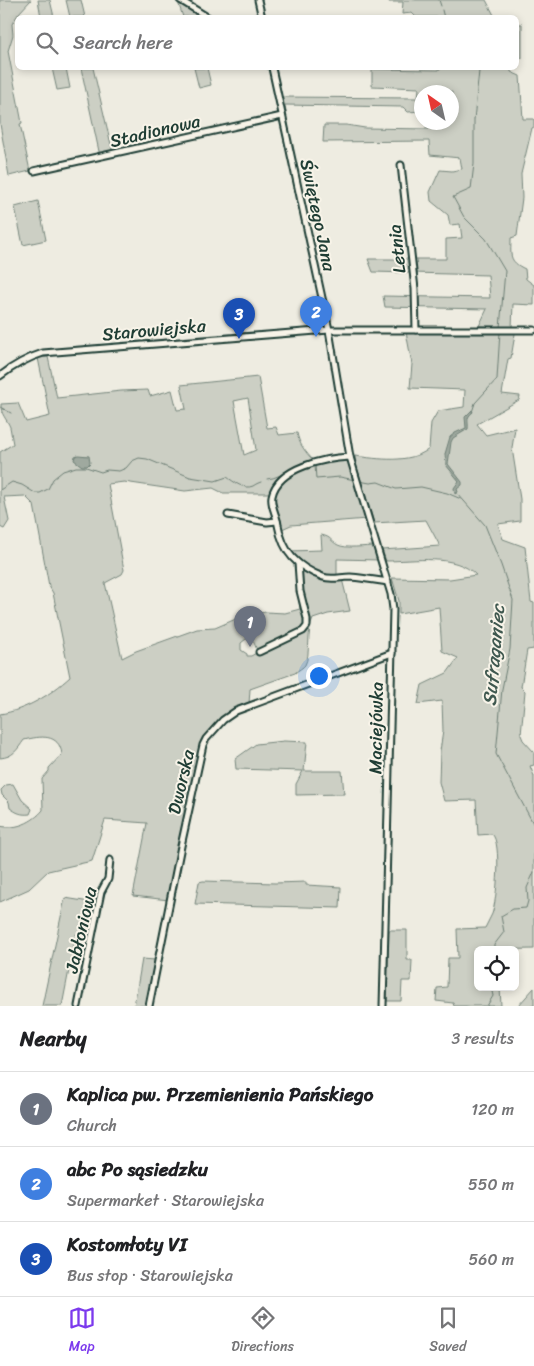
<!DOCTYPE html>
<meta charset="utf-8">
<style>
:root{--surface:#fff;--page:#f6f6f6;--text:#202124;--muted:#757577;--line:#e0e0e0;--accent:#7c3aed}
body{margin:0;font-family:Sriracha,sans-serif;background:var(--page);color:var(--text)}
.controls{position:absolute;right:15px;bottom:15px;display:grid;overflow:hidden;border-radius:8px;box-shadow:0 2px 8px #0003}
.controls button{width:45px;height:45px;display:grid;place-items:center;padding:0;border:0;border-bottom:1px solid var(--line);background:var(--surface);color:var(--text);font:25px sans-serif}
.compass{position:absolute;left:414px;top:85px;width:45px;height:45px;border-radius:50%;background:var(--surface);box-shadow:0 2px 8px #0003;rotate:326deg}
.you{position:absolute;left:318px;top:675px;width:18px;height:18px;margin:-12px;border:4px solid #fff;border-radius:50%;background:#1a73e8;box-shadow:0 0 0 8px #1a73e833}
.badge{display:grid;place-items:center;width:32px;height:32px;border-radius:50%;background:var(--accent);color:#fff;font-size:16px;font-weight:700}
.pin{position:absolute;translate:-50% -41px;filter:drop-shadow(0 1px 2px #0008)}
.pin::after{content:'';position:absolute;top:26px;width:18px;height:15px;background:inherit;clip-path:polygon(0 0,100% 0,50% 100%)}
.list{margin:0;padding:0;list-style:none}
h2{display:flex;justify-content:space-between;align-items:center;height:65px;margin:0;padding:0 20px;font-size:21px}
h2 small{font-size:16px;font-weight:400;color:var(--muted)}
.list li{display:grid;grid-template-columns:32px 1fr auto;gap:15px;align-items:center;box-sizing:border-box;height:75px;padding:0 20px;border-top:1px solid var(--line)}
.list b{display:block;font-size:19px;white-space:nowrap}
.list p{margin:0;font-size:16px;white-space:nowrap;color:var(--muted)}
.list em{font-size:16px;font-style:normal;color:var(--muted)}
.icon{flex:none;width:28px;height:28px;fill:none;stroke:currentColor;stroke-width:2;stroke-linecap:round;stroke-linejoin:round}
.map{position:relative;flex:none;width:534px;height:1006px;overflow:hidden}
.search{position:absolute;background:var(--surface);box-shadow:0 2px 8px #0003;left:15px;right:15px;top:15px;height:55px;display:flex;align-items:center;gap:12px;box-sizing:border-box;padding:0 18px;border-radius:8px;color:var(--muted);font-size:19px}
.sheet{height:290px;background:var(--surface)}
nav{display:flex;justify-content:space-around;align-items:center;box-sizing:border-box;height:70px;border-top:1px solid var(--line);background:var(--surface);font-size:14px;color:var(--muted)}
nav a{display:grid;justify-items:center;gap:2px}
nav .on{color:var(--accent)}
.map>svg:first-child{display:block}
.green{fill:#cccfc4;stroke:#76867c;fill-rule:evenodd}
.water{fill:#9fa99f;stroke:#6c7e74}
.lines{fill:none;stroke-linecap:round;stroke-linejoin:round}
.stream{stroke:#6c7e74;stroke-width:1}
.minor-casing{stroke:#1f3d34;stroke-width:9}
.minor{stroke:#f7f3e8;stroke-width:5}
.labels{text-anchor:middle;stroke-width:4;stroke-linejoin:round;paint-order:stroke}
.street-label{font-size:18px;fill:#1f3d34;stroke:#f7f3e8}
.water-label{font-size:19px;font-style:italic;fill:#3f584f;stroke:#f7f3e8}
</style>
<div class="map">
<svg width="534" height="1006" viewBox="0 0 534 1006">
<rect width="100%" height="100%" fill="#eeece1"/>
<filter id="ink" filterUnits="userSpaceOnUse"><feTurbulence type="fractalNoise" baseFrequency=".02" numOctaves="2"/><feDisplacementMap in="SourceGraphic" scale="10" xChannelSelector="R" yChannelSelector="G"/><feConvolveMatrix kernelMatrix="1 2 1 2 8 2 1 2 1" color-interpolation-filters="sRGB"/></filter>
<g filter="url(#ink)">
<!-- green -->
<g class="green">
<path d="M0,0H31L19,13L12,24L13,35L8,51L22,123L20,124L30,171L9,176L0,124Z"/>
<path d="M38,0H50L54,17H41Z"/>
<path d="M66,0H81L85,17H70Z"/>
<path d="M389,0H486L495,17H416L412,13L402,14L403,2H389Z"/>
<path d="M178,2L194,10L195,17H183Z"/>
<path d="M516,24H522V58H517Z"/>
<path d="M52,68H66L70,88L57,90Z"/>
<path d="M81,68H93L113,153L100,156Z"/>
<path d="M194,68H207L211,85L199,88Z"/>
<path d="M439,68H511V72L520,76L523,119H534V127L532,128L521,174L522,198L517,236L511,238C511,255 508,261 525,269L526,279L534,285V305L513,304L512,327L479,326L487,309L385,307L383,296L490,298L488,275L373,272L368,259H446V239L462,238L460,224L450,225L448,215L431,201L430,192L440,170L452,171L462,169L460,158L430,155L429,141L323,142L324,125H346L365,128L429,129V123L452,122V92H422L421,111L408,112L403,107L285,105L288,124H286L281,97L418,98L419,88L372,86V69L439,70Z"/>
<path d="M38,201L46,240L23,245L15,207Z"/>
<path d="M406,332H513L515,334L511,358L508,359L502,394L520,396L519,400L477,424L486,435L515,428L512,448L520,499V521L498,524L503,539L525,547L531,602L534,603V649L527,650L521,687L525,691L521,735L523,740L534,752V765L530,766L534,776V949L478,950V987H500L501,1006H454L453,1003L436,1001L437,988L447,987L448,958H458L457,929L485,928C487,923 490,919 492,914C497,901 502,842 492,834L478,835L476,800L444,801L439,782L440,751L443,731L442,701L418,704L422,685L447,673L458,658L442,651L439,607L399,614V601L392,578L450,579L476,575C455,553 414,561 386,561L382,550L440,546L426,520L374,523L356,464L355,456C378,459 409,464 429,449L431,423L438,411L464,407L465,390L410,388L412,364Z"/>
<path d="M48,357L57,398L121,391L148,390L150,396L172,390L177,410L186,409L181,385L258,377L267,428L276,427L279,435L297,433C299,444 306,453 314,461L286,474L271,493H223L213,488L185,491L124,482L108,484L124,570L122,574L105,583L122,658L136,651L197,629L215,628L245,615L266,612L285,613L300,609L297,584L301,569H303L320,577L342,579L350,611L328,614L313,619C306,633 311,654 305,665C303,668 298,670 295,673L250,689L249,704L234,711L202,743L169,900L133,896L147,823L105,820L92,861L48,871L29,889L0,902V826C16,830 33,822 43,810L42,779L49,771V768L62,754C59,733 40,736 24,740C17,750 13,757 0,758V714C26,710 50,695 70,677L53,593L49,586L34,505L25,496L4,497L9,521L4,529L0,527V452L13,444C12,439 11,432 10,427C7,419 0,414 1,404L18,403L26,422L50,416L38,358ZM248,398L256,450L244,455L234,401ZM246,639C256,639 254,646 258,652L251,656H247V654L241,650V643Z"/>
<path d="M348,459L367,519L291,525L282,529C279,520 273,509 273,499C273,484 296,469 309,465C321,461 335,461 348,459Z"/>
<path d="M321,535C332,537 330,541 338,545C345,549 366,546 375,546L380,560L337,559V576C319,580 300,562 288,551L322,550Z"/>
<path d="M284,741L307,742L304,771H342L344,794L296,795V784L303,771L236,769L235,759L256,744Z"/>
<path d="M13,784L22,800L32,809L30,814C21,815 17,813 10,808L9,802L2,795L1,790L6,785Z"/>
<path d="M203,881L275,883L306,882V885L341,887L340,908L195,904L199,882Z"/>
<path d="M65,898L96,903L89,937L76,934L62,1006H42Z"/>
<path d="M389,930H407V960H412L411,981H402L401,1001H387Z"/>
<path d="M142,959L155,960L147,1006H134Z"/>
<path d="M534,988V1006H518Z"/>
</g>
<!-- water -->
<g class="water">
<path d="M472,410L473,412C465,418 469,421 468,429L453,438L451,442L448,464L462,482V485L457,489L458,492L455,494L454,488L459,481L446,465L445,454L450,437L455,433L466,428L465,417Z"/>
<path d="M78,455L89,456L90,463L87,466H82L74,460L75,456Z"/>
</g>
<g class="lines">
<!-- stream -->
<g class="stream">
<path d="M439,0L441,6"/>
<path d="M442,10L444,18"/>
<path d="M476,68L479,71L474,120V164L471,189L453,197L464,217L486,239L505,271L500,328"/>
<path d="M0,407L11,413"/>
<path d="M472,412L475,403L497,379L500,332"/>
<path d="M315,465L316,479L340,477L355,480"/>
<path d="M267,479C285,478 295,460 313,461"/>
<path d="M359,481L370,483L378,482L396,489L421,487L447,493L461,499"/>
<path d="M0,490L12,482L22,485L35,493H40L48,489L53,479L63,471L76,467H86L101,472L107,470L119,471L126,468L132,461L139,458L147,459L190,477L215,481L227,477C234,482 244,490 253,486C256,484 258,483 261,482"/>
<path d="M457,493L485,525L501,565L513,600L510,649L502,689L496,754L534,825V828"/>
<path d="M494,950V945L504,932L501,916L513,909L526,908L528,901L527,888L534,872"/>
<path d="M487,1006L493,996L491,987"/>
</g>
<!-- minor casing -->
<g class="minor-casing">
<g id="minor">
<path d="M180,0L209,18"/>
<path d="M258,0L262,18"/>
<path d="M272,68L329,330L350,457L391,594L393,609L383,1006"/>
<path d="M401,165L415,289L416,330"/>
<path d="M34,171L282,116"/>
<path d="M0,376C13,366 27,358 43,353L329,330H534"/>
<path d="M350,457C326,458 278,467 272,496C270,506 277,515 278,525C283,553 297,567 323,577C331,580 341,577 350,577C363,578 375,580 388,582"/>
<path d="M228,515L267,522L277,521"/>
<path d="M259,652L303,631L307,626V619L300,591L298,563"/>
<path d="M78,1006L101,892L108,879L110,860"/>
<path d="M149,1006L181,846L203,745L206,739L223,720L236,711L392,653"/>
</g>
</g>
<!-- minor -->
<use href="#minor" class="minor"/>
</g>
</g>
<g class="labels">
<!-- street labels -->
<g class="street-label">
<text transform="translate(155 131) rotate(-13)" y="6">Stadionowa</text>
<text transform="translate(318 215) rotate(78)" y="6">Świętego Jana</text>
<text transform="translate(397 249) rotate(-96)" y="6">Letnia</text>
<text transform="translate(154 330) rotate(-5)" y="6">Starowiejska</text>
<text transform="translate(376 728) rotate(-89)" y="6">Maciejówka</text>
<text transform="translate(181 782) rotate(-77)" y="6">Dworska</text>
<text transform="translate(81 930) rotate(-77)" y="6">Jabłoniowa</text>
</g>
<!-- water labels -->
<g class="water-label">
<text transform="translate(493 655) rotate(-85)" y="7">Sufraganiec</text>
</g>
</g>
</svg>
<div class="controls">
<button><svg class="icon" aria-label="locate" viewBox="0 0 24 24"><circle cx="12" cy="12" r="6"/><path d="M12 2v4M12 18v4M2 12h4M18 12h4"/></svg></button>
</div>
<svg class="compass" viewBox="-18 -18 36 36"><path d="M0-13l5 13h-10z" fill="#e53935"/><path d="M0 13l5-13h-10z" fill="#757577"/></svg>
<div class="you"></div>
<div class="pin badge" style="left:250px;top:647px;background:#6b7280">1</div>
<div class="pin badge" style="left:316px;top:337px;background:#3f7fe0">2</div>
<div class="pin badge" style="left:239px;top:339px;background:#1a4fb4">3</div>
<div class="search"><svg class="icon" aria-label="search" viewBox="0 0 24 24"><circle cx="10" cy="10" r="6"/><path d="M15 15l6 6"/></svg>Search here</div>
</div>
<section class="sheet">
<h2>Nearby<small>3 results</small></h2>
<ul class="list">
<li><span class="badge" style="background:#6b7280">1</span><div><b>Kaplica pw. Przemienienia Pańskiego</b><p>Church</p></div><em>120 m</em></li>
<li><span class="badge" style="background:#3f7fe0">2</span><div><b>abc Po sąsiedzku</b><p>Supermarket · Starowiejska</p></div><em>550 m</em></li>
<li><span class="badge" style="background:#1a4fb4">3</span><div><b>Kostomłoty VI</b><p>Bus stop · Starowiejska</p></div><em>560 m</em></li>
</ul>
</section>
<nav>
<a class="on"><svg class="icon" aria-label="map" viewBox="0 0 24 24"><path d="M3 6l6-2 6 2 6-2v14l-6 2-6-2-6 2zM9 4v14M15 6v14"/></svg>Map</a>
<a><svg class="icon" aria-label="directions" viewBox="0 0 24 24"><path d="M12 3l9 9-9 9-9-9zM9 14v-3h6M13 9l2 2-2 2"/></svg>Directions</a>
<a><svg class="icon" aria-label="saved" viewBox="0 0 24 24"><path d="M7 4h10v16l-5-4-5 4z"/></svg>Saved</a>
</nav>
